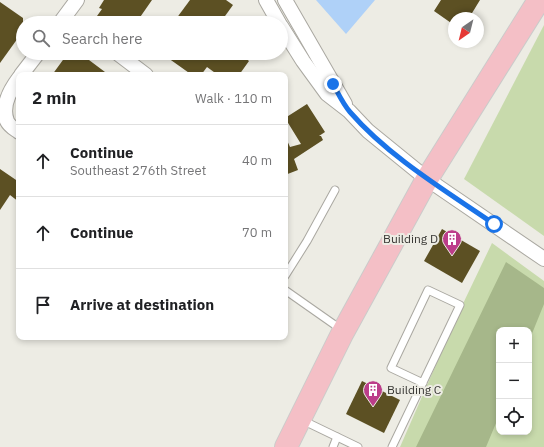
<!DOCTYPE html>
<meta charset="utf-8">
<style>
:root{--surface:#fff;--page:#f6f6f6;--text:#202124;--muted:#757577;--line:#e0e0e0}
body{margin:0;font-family:"IBM Plex Sans",sans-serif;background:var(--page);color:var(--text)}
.controls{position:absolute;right:12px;bottom:12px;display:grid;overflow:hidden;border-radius:8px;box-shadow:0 2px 6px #0003}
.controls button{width:36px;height:36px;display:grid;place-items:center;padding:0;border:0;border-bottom:1px solid var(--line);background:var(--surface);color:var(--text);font:20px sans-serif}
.compass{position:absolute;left:448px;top:12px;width:36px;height:36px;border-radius:50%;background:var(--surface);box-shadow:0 2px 6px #0003;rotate:215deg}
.stop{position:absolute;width:12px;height:12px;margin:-9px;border:3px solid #1a73e8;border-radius:50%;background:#fff}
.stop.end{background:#1a73e8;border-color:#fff;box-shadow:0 1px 4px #0008}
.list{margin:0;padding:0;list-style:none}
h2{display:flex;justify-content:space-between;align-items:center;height:52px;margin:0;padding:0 16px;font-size:17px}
h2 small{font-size:13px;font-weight:400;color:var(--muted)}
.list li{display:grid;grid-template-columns:26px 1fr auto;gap:12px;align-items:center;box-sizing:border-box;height:72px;padding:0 16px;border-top:1px solid var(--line)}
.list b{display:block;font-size:15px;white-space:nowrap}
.list p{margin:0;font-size:13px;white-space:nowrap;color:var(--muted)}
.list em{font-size:13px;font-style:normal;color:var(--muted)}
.icon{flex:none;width:22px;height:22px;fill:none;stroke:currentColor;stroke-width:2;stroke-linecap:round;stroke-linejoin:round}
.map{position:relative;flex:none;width:544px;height:447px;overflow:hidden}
.search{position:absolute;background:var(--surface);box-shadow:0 2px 6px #0003;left:16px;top:16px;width:272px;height:44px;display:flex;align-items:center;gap:10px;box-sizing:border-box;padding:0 14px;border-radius:22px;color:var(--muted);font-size:15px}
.panel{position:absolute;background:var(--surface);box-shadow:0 2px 6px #0003;left:16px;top:72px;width:272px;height:268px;border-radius:8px}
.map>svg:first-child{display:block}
.green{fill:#c8daac;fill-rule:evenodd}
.forest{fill:#a6b78a}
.water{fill:#afd1f8}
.building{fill:#5c5023}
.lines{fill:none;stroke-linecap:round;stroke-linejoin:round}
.lane-casing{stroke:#aaa8a1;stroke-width:9}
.street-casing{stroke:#aaa8a1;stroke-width:16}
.primary-casing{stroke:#cbcbca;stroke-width:24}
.lane{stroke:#fff;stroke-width:7}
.street{stroke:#fff;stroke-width:14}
.primary{stroke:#f4bfc6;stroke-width:22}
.route{stroke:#1a73e8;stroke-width:5}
.labels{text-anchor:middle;stroke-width:4;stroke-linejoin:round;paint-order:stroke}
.poi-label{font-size:12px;fill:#373633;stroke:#edece4;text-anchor:end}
</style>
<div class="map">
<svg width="544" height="447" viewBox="0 0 544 447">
<rect width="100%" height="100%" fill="#edece4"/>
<!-- green -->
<g class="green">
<path d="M544,25V236L464,179Z"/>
<path d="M492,243L544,281V447H400L459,312ZM499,330H529V432H499Z"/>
</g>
<!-- forest -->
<path class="forest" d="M506,262L544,288V304L529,341V330H499V416L486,447H416Z"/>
<!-- water -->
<path class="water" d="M316,0H375L346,34Z"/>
<!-- building -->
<g class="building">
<path d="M104,0H152L136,23H107L97,16L102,9L99,8Z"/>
<path d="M190,0H226L233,5L220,23H173Z"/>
<path d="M441,0H480L469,18H454V25L434,11Z"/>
<path d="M0,2L23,18V31L0,63Z"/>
<path d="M68,53H82L90,59L89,60L109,75H52Z"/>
<path d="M161,53H239L249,61L239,75H218L207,67L201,75H192Z"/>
<path d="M307,104L325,132L319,136H321L323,140L294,159L298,170L285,175V138H286L290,147L301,144L285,118Z"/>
<path d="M0,169L19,182V202L10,195L0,210Z"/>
<path d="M442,229L480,251L462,283L424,261Z"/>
<path d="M362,381L400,400L384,433L346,414Z"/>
</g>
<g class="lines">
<!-- lane casing -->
<g class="lane-casing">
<g id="lane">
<path d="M285,276L307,241L335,190"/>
<path d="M285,290L342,330"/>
<path d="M302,420L358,447"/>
<path d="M333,447L337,437"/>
<path d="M392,447L460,305L428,290L391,368L423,383"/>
</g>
</g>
<!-- street casing -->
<g class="street-casing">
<g id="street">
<path d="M266,0L279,23"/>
<path d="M285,0L345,104"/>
<path d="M60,23L77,0"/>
<path d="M281,26L303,61L327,94L349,111L368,131L427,179L544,259"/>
<path d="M117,53L146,75"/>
<path d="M21,75L38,53"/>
<path d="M19,78C10,90 1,106 7,121C9,126 15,129 19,132"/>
</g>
</g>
<!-- primary casing -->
<g class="primary-casing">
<path id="primary" d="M286,447L342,334L427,179L539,0"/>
</g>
<!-- lane -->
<use href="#lane" class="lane"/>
<!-- street -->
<use href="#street" class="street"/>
<!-- primary -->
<use href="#primary" class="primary"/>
</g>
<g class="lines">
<!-- route -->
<path class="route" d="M333,84C338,93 343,104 350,112C389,157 446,191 494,224"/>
</g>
<!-- icons -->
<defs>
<g id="building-pin" transform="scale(1)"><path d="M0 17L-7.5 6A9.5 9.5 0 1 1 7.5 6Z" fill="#bc3d8a" stroke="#edece4"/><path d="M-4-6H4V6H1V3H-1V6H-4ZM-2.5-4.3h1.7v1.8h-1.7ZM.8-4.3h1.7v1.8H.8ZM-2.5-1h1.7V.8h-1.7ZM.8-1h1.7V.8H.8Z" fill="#fff"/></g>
</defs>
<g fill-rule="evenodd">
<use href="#building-pin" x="452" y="239"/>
<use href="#building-pin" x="373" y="390"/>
</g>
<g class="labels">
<!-- poi labels -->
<g class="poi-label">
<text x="438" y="243">Building D</text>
<text x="387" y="394" text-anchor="start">Building C</text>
</g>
</g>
</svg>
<div class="controls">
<button>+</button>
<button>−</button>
<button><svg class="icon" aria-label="locate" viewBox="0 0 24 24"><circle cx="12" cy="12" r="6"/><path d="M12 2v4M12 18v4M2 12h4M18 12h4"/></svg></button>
</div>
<svg class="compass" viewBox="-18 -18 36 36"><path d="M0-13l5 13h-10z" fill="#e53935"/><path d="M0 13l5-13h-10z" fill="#757577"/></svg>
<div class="stop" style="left:494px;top:224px"></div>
<div class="stop end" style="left:333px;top:84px"></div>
<div class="search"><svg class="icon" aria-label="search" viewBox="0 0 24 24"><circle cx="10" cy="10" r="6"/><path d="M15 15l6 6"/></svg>Search here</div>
<section class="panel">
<h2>2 min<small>Walk · 110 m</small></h2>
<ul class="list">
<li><svg class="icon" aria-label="ahead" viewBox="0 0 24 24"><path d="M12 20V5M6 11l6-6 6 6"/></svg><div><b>Continue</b><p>Southeast 276th Street</p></div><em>40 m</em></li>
<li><svg class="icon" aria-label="ahead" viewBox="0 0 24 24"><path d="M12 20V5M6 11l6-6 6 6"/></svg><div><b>Continue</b></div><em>70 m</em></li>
<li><svg class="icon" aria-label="arrive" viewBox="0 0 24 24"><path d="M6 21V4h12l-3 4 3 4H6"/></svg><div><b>Arrive at destination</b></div></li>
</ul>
</section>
</div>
